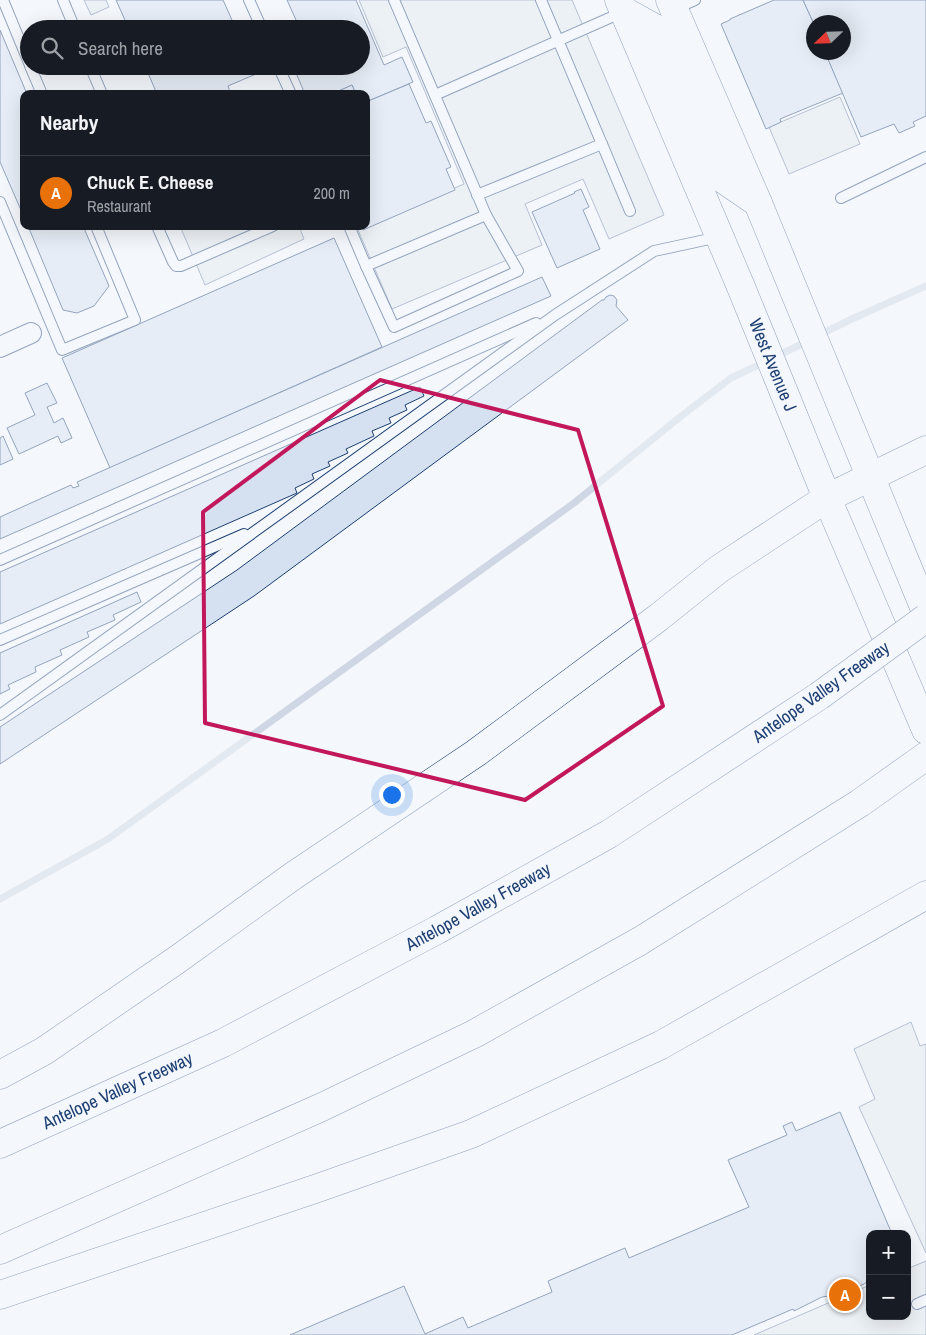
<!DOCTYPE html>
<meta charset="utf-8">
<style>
:root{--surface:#171b24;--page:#20242c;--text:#f1f3f6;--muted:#9ea1a6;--line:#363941;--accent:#d93025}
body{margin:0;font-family:"Archivo Narrow",sans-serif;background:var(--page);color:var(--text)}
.controls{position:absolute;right:15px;bottom:15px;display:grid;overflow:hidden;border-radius:10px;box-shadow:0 5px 20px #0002}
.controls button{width:45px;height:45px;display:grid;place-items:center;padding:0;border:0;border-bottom:1px solid var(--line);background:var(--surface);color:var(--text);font:25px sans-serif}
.compass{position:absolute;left:806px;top:15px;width:45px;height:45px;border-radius:50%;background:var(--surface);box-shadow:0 5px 20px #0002;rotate:247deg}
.you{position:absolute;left:391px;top:794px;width:18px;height:18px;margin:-12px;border:4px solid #fff;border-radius:50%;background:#1a73e8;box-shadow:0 0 0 8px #1a73e833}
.badge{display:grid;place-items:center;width:32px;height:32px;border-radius:50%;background:var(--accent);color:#fff;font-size:16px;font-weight:700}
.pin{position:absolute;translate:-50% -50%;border:2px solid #fff;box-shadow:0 1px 5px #0006}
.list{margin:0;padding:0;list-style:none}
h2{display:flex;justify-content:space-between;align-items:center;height:65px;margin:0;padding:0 20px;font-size:21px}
h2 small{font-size:16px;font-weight:400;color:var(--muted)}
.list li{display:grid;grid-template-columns:32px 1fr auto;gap:15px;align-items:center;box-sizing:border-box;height:75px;padding:0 20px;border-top:1px solid var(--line)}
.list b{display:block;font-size:19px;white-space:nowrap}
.list p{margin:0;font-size:16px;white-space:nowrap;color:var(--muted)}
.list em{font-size:16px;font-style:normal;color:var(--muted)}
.icon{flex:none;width:28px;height:28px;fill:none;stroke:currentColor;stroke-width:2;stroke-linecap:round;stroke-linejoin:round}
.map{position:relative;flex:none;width:926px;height:1335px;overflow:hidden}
.search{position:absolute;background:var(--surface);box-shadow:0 5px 20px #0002;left:20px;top:20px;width:350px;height:55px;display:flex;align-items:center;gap:12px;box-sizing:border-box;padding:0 18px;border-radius:28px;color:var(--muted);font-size:19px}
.panel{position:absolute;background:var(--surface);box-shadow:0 5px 20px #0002;left:20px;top:90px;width:350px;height:140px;border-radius:10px}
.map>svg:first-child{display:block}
.parking{fill:#e3e8f0;stroke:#687fa3}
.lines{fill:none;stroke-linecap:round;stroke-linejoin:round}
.stream{stroke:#cfd7e4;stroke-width:7}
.building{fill:#d5e0f0;stroke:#1d3f73}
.service-casing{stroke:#1d3f73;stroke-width:12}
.minor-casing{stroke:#1d3f73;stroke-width:22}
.primary-casing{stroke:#1d3f73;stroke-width:29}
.motorway-casing{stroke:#1d3f73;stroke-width:29}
.service{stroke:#f4f7fb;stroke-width:10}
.minor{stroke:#f4f7fb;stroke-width:20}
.primary{stroke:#f4f7fb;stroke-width:28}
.motorway{stroke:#f4f7fb;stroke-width:28}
.motorway-bridge-casing{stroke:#1d3f73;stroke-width:29;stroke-linecap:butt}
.motorway-bridge{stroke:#f4f7fb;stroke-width:28}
.marked{fill:none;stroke:#c2185b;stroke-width:4;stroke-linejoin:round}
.labels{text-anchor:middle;stroke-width:4;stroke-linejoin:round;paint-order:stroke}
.street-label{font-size:18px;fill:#1d3f73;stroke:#f4f7fb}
</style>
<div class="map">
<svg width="926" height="1335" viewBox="0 0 926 1335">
<rect width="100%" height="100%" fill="#f4f7fb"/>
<!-- parking -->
<g class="parking">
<path d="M84,0H106L109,7L91,15Z"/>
<path d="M359,0H572L664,215L609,239L583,179L525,204L542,245L392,309L358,230L464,184L406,47L383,57Z"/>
<path d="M840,97L860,144L789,174L769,127Z"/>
<path d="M180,226H299L304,239L205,285Z"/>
<path d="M911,1022L920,1046L926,1044V1253L859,1107L875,1099L854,1049Z"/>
<path d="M926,1261V1335H754L870,1285V1316H907V1269Z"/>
</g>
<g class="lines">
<!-- stream -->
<g class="stream">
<path d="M817,336L854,318L926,286"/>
<path d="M775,357L808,341"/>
<path d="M0,899L108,839L574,503L680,417L731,378L765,362"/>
</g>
</g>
<!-- building -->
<g class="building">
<path d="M116,0H223L236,29H129Z"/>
<path d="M287,0H356L384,65L402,57L413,82L366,102V94H356L352,85L332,94H305L293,66H361V29H277L296,20Z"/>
<path d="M774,0H803L814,24V52H825L843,93L780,119L781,122L766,129L721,24L730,20V19Z"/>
<path d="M803,0H926V116L913,122L915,126L899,133L894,124L861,137L825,52H844V22H814V24Z"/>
<path d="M0,30L27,94H24V217L0,162Z"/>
<path d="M145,66H252L256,74L228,86L230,92L226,94H157Z"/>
<path d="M409,84L426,123L431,121L451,167L446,169L455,190L363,230L361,226H366V102Z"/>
<path d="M352,85L356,94H332Z"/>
<path d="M581,189L589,207L583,210L600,249L557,268L532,212L575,193L574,192Z"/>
<path d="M28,226H83L109,286L94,306L77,313L63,310Z"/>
<path d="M334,238L382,347L110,468L62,358Z"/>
<path d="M542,277L551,296L0,539V517L71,485L73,488L79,486L77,482Z"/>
<path d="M610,295L614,296L617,300L616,306L628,320L254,596L0,764V727L237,570L602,300H604L606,297Z"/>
<path d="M47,383L57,403L47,407L54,423L63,418L72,438L61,443L58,436L19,454L7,428L35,415L25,393Z"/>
<path d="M420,387L424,396L405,405L407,410L389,418L391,423L372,431L374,436L346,449L348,453L328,462L330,466L312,474L314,479L295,488L297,493L0,624V572Z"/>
<path d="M3,436L13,459L0,465V438Z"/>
<path d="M137,592L141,602L113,615L115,620L87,632L89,637L60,650L62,655L35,667L36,672L8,685L10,689L0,694V653Z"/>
<path d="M840,1112L892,1234H870V1279L864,1284L852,1289L836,1295L822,1297L794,1311L793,1309L732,1335H290L404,1286L425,1334L463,1317L468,1328L552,1292L548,1281L625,1248L629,1258L749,1207L728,1160L787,1135L783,1126L792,1122L796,1131Z"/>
</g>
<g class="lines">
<!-- service casing -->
<g class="service-casing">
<g id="service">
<path d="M3,0L29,63"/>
<path d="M63,0L75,29"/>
<path d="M249,0L262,29"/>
<path d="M541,0L602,144"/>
<path d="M675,9L695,0"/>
<path d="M30,66L42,94"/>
<path d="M90,66L102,94"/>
<path d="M278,66L291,94"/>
<path d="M435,95L623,12"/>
<path d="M477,195L602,144L630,211"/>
<path d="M841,198L926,157"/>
<path d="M0,202L62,350L135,320L96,226"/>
<path d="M157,226L173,262L176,266H181L273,226"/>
<path d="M349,226L366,266L486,215L394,0"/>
<path d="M366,266L394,327L518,271L486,215"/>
<path d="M0,560L536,323"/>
<path d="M0,640L244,534"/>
<path d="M0,715L555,315L654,251L719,237"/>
<path d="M917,1304L926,1300"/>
</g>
</g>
<!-- minor casing -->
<g class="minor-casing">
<path id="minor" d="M0,347L31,333"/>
</g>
<!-- primary casing -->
<g class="primary-casing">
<g id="primary">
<path id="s1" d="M619,0L741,287L827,498L926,730"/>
<path d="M670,0L758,203L926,612"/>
<path d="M624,11L660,31L723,179L758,203"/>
</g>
</g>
<!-- motorway casing -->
<g class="motorway-casing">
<g id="motorway">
<path d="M0,1075L44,1051L178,959L293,876L476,753L659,617L719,569L827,498L926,450"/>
<path id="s2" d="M0,1144L223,1043L437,930L609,834L819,696"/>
<path d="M0,1250L322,1107L474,1034L640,941L860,803L926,756"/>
<path d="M0,1295L315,1189L471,1134L661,1045L926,895"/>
</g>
</g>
<!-- service -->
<use href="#service" class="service"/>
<!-- minor -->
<use href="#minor" class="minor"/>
<!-- primary -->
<use href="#primary" class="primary"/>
<!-- motorway -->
<use href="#motorway" class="motorway"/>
<!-- motorway-bridge casing -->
<g class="motorway-bridge-casing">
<path id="motorway-bridge" d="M819,696L926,618"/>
</g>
<!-- motorway-bridge -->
<use href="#motorway-bridge" class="motorway-bridge"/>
</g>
<!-- marked area -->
<path d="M0 0H926V1335H0ZM380,380L578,430L663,706L525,800L205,723L203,512Z" fill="#f4f7fb" fill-opacity=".55" fill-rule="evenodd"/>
<path class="marked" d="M380,380L578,430L663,706L525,800L205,723L203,512Z"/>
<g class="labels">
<!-- street labels -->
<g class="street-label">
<text dy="6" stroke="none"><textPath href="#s1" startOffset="396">West Avenue J</textPath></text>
<text transform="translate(821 692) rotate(-35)" y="6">Antelope Valley Freeway</text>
<text dy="6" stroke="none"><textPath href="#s2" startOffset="534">Antelope Valley Freeway</textPath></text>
<text dy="6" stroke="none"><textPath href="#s2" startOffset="129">Antelope Valley Freeway</textPath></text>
</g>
</g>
</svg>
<div class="controls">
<button>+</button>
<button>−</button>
</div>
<svg class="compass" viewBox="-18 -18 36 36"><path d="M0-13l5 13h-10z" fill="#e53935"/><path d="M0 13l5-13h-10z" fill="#9ea1a6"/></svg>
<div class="you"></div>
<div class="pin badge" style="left:845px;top:1295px;background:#e8710a">A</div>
<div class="search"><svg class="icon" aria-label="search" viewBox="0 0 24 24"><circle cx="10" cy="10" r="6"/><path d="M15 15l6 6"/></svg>Search here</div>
<section class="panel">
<h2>Nearby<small></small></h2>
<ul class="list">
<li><span class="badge" style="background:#e8710a">A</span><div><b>Chuck E. Cheese</b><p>Restaurant</p></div><em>200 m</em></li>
</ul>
</section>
</div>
